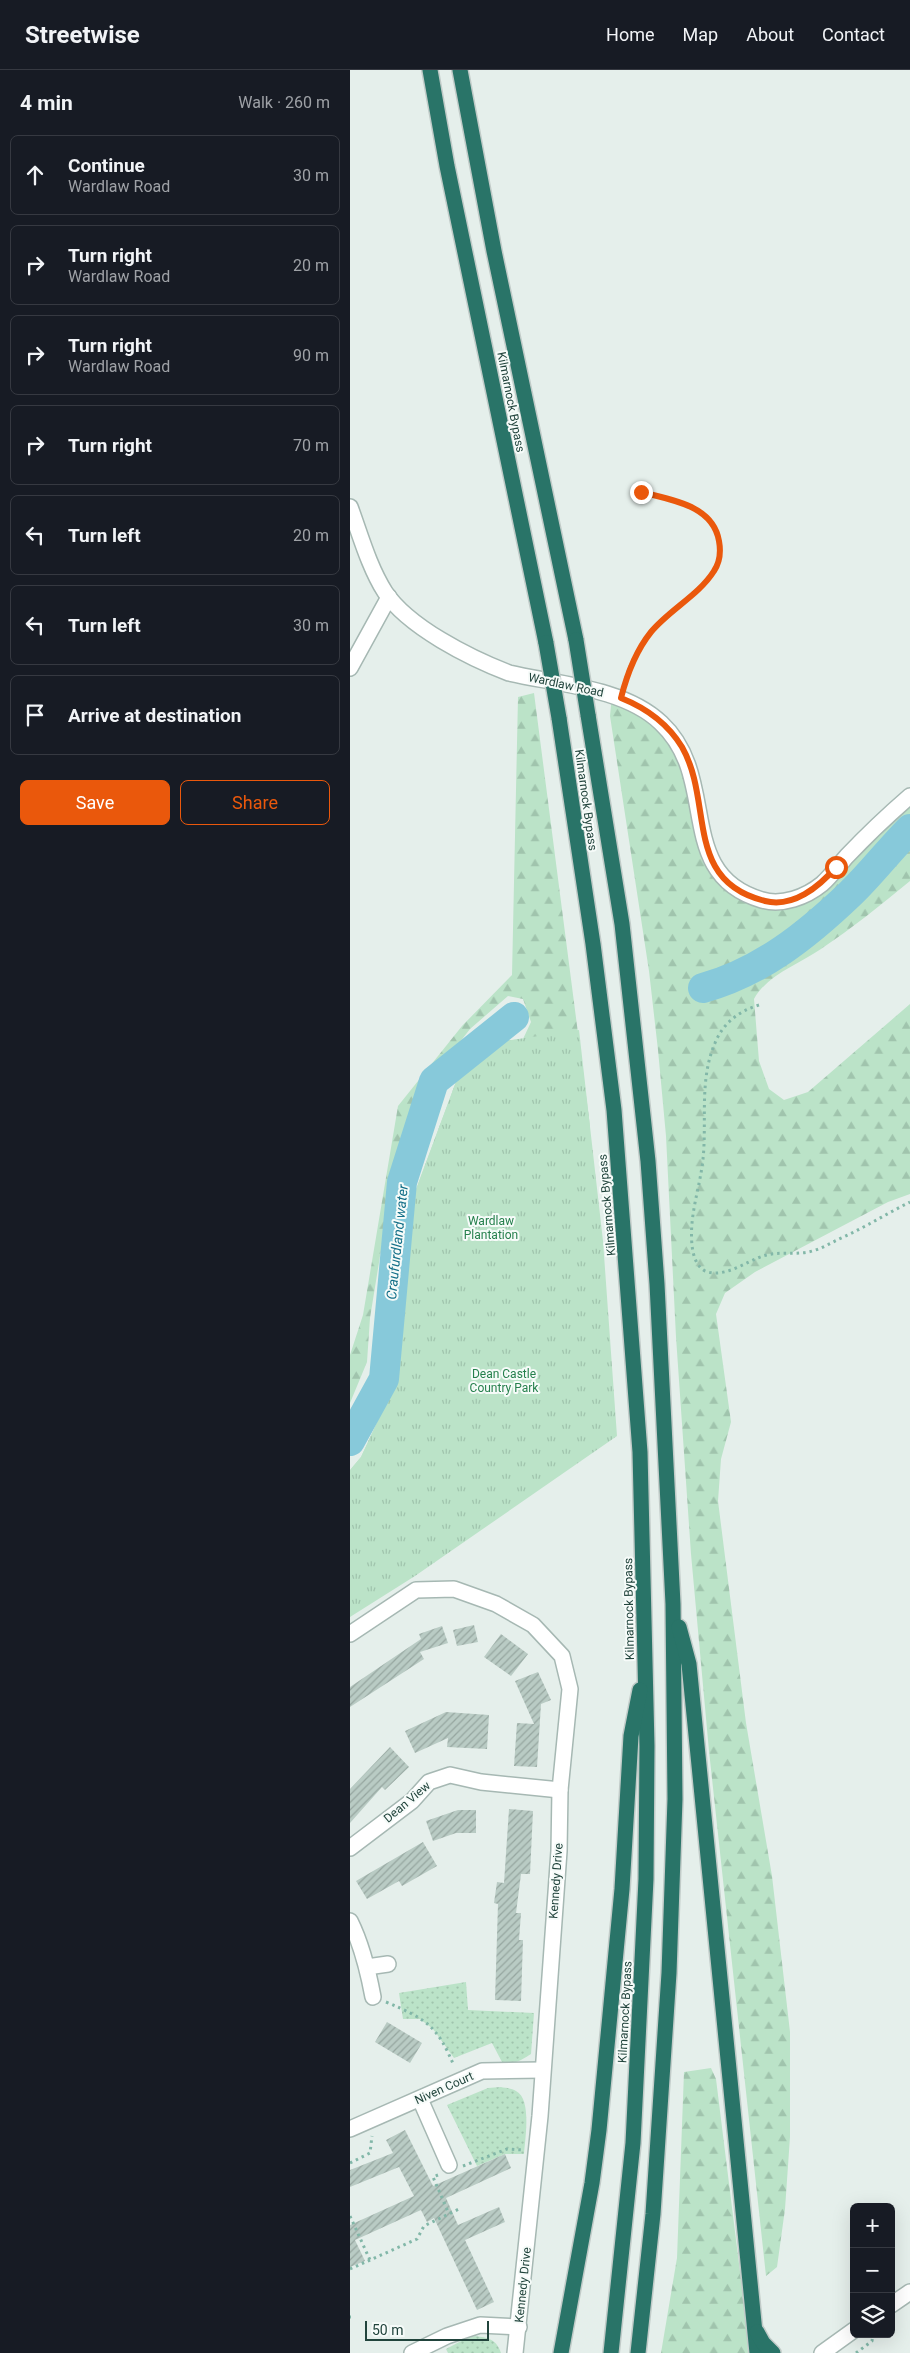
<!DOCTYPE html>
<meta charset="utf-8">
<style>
:root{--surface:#171b24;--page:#242831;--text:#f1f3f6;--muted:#9ea1a6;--line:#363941;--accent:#ea580c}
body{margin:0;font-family:Roboto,sans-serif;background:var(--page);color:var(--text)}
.controls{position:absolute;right:15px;bottom:15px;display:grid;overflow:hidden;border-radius:8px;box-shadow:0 5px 20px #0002}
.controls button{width:45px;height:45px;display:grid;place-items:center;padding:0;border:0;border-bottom:1px solid var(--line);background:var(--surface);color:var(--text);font:25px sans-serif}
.scale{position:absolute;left:15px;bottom:12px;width:124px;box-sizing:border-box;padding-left:5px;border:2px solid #21443c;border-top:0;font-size:14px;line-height:18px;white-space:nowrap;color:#21443c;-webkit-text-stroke:4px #f6fbf9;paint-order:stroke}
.stop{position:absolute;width:15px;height:15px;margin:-11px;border:4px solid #ea580c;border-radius:50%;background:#fff}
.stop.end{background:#ea580c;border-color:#fff;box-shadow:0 1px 5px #0008}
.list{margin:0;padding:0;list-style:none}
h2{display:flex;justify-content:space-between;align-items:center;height:65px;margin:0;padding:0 20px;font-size:21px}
h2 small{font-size:16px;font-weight:400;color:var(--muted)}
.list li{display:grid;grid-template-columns:32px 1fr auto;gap:15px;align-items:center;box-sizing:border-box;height:80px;margin:0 10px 10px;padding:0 10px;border:1px solid var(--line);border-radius:8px}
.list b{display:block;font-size:19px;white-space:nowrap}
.list p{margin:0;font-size:16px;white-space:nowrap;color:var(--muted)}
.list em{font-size:16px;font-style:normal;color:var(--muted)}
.actions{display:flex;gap:10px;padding:15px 20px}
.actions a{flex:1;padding:11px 0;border:1px solid var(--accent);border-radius:8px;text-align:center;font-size:18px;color:var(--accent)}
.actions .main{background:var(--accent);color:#fff}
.icon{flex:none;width:28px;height:28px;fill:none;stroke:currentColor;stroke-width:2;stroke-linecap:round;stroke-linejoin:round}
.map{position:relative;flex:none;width:560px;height:2283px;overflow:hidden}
header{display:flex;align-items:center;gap:30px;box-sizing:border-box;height:70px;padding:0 25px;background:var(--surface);border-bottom:1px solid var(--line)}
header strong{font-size:24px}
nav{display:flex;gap:28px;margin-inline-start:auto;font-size:18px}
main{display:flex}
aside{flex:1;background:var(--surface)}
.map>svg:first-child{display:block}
.grass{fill:url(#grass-dots)}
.forest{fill:url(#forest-firs)}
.park{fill:url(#park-tufts)}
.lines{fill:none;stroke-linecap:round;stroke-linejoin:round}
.river{stroke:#87c9da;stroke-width:30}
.building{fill:url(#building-hatch)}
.minor-casing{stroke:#a6b8b3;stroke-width:18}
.highway-casing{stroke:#c1cbc8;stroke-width:18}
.path{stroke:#82b7a8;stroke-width:3;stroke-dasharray:2.5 4;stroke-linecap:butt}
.minor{stroke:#fff;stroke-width:15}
.highway{stroke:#297468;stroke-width:15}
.highway-bridge-casing{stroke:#c1cbc8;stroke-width:18;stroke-linecap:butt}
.highway-bridge{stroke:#297468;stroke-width:15}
.route{stroke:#ea580c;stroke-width:6}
.labels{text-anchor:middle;stroke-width:4;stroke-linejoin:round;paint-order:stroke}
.street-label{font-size:12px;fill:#21443c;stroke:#f6fbf9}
.park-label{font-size:12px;fill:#26804d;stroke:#f6fbf9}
.water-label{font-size:14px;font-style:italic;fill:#136f88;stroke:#f6fbf9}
</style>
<header>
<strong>Streetwise</strong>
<nav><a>Home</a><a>Map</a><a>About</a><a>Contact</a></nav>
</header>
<main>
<aside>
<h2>4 min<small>Walk · 260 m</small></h2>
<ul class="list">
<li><svg class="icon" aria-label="ahead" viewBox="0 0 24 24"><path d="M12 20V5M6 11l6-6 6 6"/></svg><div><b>Continue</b><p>Wardlaw Road</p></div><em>30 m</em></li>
<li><svg class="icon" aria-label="right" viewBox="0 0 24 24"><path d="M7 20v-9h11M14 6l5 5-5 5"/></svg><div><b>Turn right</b><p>Wardlaw Road</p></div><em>20 m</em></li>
<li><svg class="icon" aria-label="right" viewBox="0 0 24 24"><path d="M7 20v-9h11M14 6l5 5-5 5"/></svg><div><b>Turn right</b><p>Wardlaw Road</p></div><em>90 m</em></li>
<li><svg class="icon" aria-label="right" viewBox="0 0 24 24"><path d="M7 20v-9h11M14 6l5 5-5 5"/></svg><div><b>Turn right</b></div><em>70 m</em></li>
<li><svg class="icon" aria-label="left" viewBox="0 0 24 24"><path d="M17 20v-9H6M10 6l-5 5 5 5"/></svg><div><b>Turn left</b></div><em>20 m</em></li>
<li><svg class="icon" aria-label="left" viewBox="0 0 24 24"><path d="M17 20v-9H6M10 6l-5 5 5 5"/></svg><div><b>Turn left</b></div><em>30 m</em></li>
<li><svg class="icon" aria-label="arrive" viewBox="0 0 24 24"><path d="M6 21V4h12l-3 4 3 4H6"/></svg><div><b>Arrive at destination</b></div></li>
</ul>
<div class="actions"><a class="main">Save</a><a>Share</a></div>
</aside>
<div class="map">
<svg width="560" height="2283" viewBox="0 0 560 2283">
<defs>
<pattern id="grass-dots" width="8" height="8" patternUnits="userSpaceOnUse" patternTransform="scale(1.25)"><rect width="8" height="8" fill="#bbe3c8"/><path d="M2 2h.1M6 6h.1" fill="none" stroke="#a0c4ad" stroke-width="1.8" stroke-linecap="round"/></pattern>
<pattern id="forest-firs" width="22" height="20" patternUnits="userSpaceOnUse" patternTransform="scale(1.25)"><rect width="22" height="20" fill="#bbe3c8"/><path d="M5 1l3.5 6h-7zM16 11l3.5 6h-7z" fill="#a0c4ad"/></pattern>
<pattern id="park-tufts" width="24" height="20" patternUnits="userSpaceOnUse" patternTransform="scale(1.25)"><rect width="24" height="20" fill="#bbe3c8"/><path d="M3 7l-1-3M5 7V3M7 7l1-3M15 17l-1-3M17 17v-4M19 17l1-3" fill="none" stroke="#a0c4ad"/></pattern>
<pattern id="building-hatch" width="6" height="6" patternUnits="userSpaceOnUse" patternTransform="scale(1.25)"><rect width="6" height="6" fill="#b9cbc4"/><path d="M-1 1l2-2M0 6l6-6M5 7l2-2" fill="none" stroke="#96a6a0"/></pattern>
</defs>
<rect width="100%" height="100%" fill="#e5efeb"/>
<!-- grass -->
<g class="grass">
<path d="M116,1912L118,1940L184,1943L181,1984C171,1990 163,1996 152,1992L142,1973L104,1988L83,1959L70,1949H53L49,1923Z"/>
<path d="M151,2017C155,2018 162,2018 166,2021C182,2029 175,2069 174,2084H155L127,2096L97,2035L138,2018Z"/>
<path d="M125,2266C139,2268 146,2269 151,2283H98L96,2279L113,2270Z"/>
</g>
<!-- forest -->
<g class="forest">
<path d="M184,623L240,1056L213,1245L0,1400L11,1387L45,1314L58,1141L110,1001L154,971L173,969L181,952L173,929L158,926L120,959L65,1030L43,1106L20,1248L17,1292L0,1333V1285L13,1245L48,1036L112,956L162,905L168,627Z"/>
<path d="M262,625L323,665L353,763L386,819L446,828L560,726V811C531,835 502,858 471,879C449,894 417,905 404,929L409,991L419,1019L434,1030L458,1022L560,934V1124L538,1132L405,1202L375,1223L366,1244L381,1352L371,1389L368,1431L396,1653L422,1806L440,1962V2067L435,2139L427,2197L416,2206L359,1681L341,1484L326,1267L316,1066L308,980L299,901L260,646Z"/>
<path d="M361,1998L366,2009L396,2250L398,2283H311L327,2188L334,2002Z"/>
</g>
<!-- park -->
<path class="park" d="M229,960L253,1171L267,1366L65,1506L0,1547V1400L11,1387L45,1314L58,1141L110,1001L154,971Z"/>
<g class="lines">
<!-- river -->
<g class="river">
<path d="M353,918C411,902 457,865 500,824C521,804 539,780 560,759"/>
<path d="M0,1371L34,1309L52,1112L84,1011L164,947"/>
</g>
</g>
<!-- building -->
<g class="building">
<path d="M124,1555L128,1572L107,1576L103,1560Z"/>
<path d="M92,1556L98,1573L70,1582L74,1589L0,1637V1617L71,1569L69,1564Z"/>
<path d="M151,1564L178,1584L161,1606L134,1587Z"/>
<path d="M188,1602L201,1630L191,1634L187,1697L164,1696L167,1653L184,1654L165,1611Z"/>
<path d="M96,1642L139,1645L137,1679L97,1677L98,1668L65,1683L55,1661Z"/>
<path d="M40,1677L59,1697L35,1720L32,1717L0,1753V1719Z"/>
<path d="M159,1739L183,1741L180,1804H171L166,1843H171L169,1870H173L171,1931L145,1930L148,1834L144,1833L147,1812L154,1813Z"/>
<path d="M108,1740H126V1763H106L83,1771L76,1751Z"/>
<path d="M73,1772L87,1796L52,1816L49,1811L17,1829L6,1811Z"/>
<path d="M37,1952L72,1973L60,1993L25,1972Z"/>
<path d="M55,2060L83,2116L155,2084L161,2098L96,2128L108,2155L149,2137L155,2152L115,2170L144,2232L127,2240L84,2148L77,2152L71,2140L5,2170L15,2191L0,2197V2155L64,2126L49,2097L0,2117V2100L43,2083L36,2070Z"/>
</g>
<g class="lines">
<!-- minor casing -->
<g class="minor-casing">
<g id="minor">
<path d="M0,437C10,464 19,497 35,522C58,557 120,588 159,603C207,614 275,618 311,653C371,709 323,804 412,830C432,836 456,827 472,814C481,806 489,795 497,786C517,765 538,745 560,726"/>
<path d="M0,598L39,527"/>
<path d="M0,1564L66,1520L104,1519L146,1534L183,1555L212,1586L220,1619L210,1720L209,1781L190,2046L165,2283"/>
<path d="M0,1778L62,1731L79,1712L100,1705L131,1712L210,1720"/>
<path d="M0,1851C12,1875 18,1900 23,1927"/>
<path d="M17,1897L38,1894"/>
<path d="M70,2029L99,2095"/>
<path d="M0,2059L132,2001L192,2000"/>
<path d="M541,2235L560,2222"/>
<path d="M62,2283L97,2266L130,2255L169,2257"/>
<path d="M472,2283L504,2260"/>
</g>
</g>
<!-- highway casing -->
<g class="highway-casing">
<g id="highway">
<path d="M80,0L97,96L196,573"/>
<path d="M110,0L144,181L226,570"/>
<path d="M238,645L272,854L298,1091L307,1214L323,1534L325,1729L319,1903L303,2144L288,2283"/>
<path d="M209,648L243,874L264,1040L290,1382L297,1676L296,1809L283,2073L261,2283"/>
<path d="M329,1557L339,1594L407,2283"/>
<path d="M407,2262L413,2273L423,2283"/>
<path d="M211,2283L242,2113L249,2060L272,1819L281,1666L290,1620"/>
</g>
</g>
<!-- path -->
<g class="path">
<path d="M274,615C278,596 289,576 302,561C320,540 345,525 362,503C370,494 371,482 369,471C363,435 320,430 291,422"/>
<path d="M409,935C389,941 373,953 365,973C349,1010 357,1050 353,1089C350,1118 339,1145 342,1175C343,1185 346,1196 355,1201C374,1209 397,1191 413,1186C428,1181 443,1185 458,1182C469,1180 479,1174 489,1169C514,1158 536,1144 560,1132"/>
<path d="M36,1932C76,1949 87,1955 104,1996"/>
<path d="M0,2093L20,2083L22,2066"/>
<path d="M113,2096L157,2079L173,2080"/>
<path d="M88,2105L83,2107L99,2144"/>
<path d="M0,2146L20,2190"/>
<path d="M0,2199L67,2169L74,2156L109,2139"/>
<path d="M0,2247H1"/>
<path d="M506,2283L522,2271L523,2264"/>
</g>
<!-- minor -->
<use href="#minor" class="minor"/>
<!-- highway -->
<use href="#highway" class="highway"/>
<!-- highway-bridge casing -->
<g class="highway-bridge-casing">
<g id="highway-bridge">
<path d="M226,570L238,645"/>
<path d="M196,573L209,648"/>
</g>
</g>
<!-- highway-bridge -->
<use href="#highway-bridge" class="highway-bridge"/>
</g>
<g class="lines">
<!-- route -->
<path class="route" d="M291,422C321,430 363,435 369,471C371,482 370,492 364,501C349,525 319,540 301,562C285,582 277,604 271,628C296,638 318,654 332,677C364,733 333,811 415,831C443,838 469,817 486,797"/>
</g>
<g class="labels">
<!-- street labels -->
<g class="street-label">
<text transform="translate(161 332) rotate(79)" y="4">Kilmarnock Bypass</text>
<text transform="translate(216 615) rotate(12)" y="4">Wardlaw Road</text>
<text transform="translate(236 730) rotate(82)" y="4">Kilmarnock Bypass</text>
<text transform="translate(257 1135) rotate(-95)" y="4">Kilmarnock Bypass</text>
<text transform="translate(279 1539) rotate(-91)" y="4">Kilmarnock Bypass</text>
<text transform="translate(57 1732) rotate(-40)" y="4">Dean View</text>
<text transform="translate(206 1811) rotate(-86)" y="4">Kennedy Drive</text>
<text transform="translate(275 1942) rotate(-87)" y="4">Kilmarnock Bypass</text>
<text transform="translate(94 2018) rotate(-24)" y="4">Niven Court</text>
<text transform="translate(173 2215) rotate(-84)" y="4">Kennedy Drive</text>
</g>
<!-- park labels -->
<g class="park-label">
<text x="141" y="1155">Wardlaw<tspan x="141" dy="14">Plantation</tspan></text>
<text x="154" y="1308">Dean Castle<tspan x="154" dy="14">Country Park</tspan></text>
</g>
<!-- water labels -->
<g class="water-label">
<text transform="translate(47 1172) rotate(-84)" y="5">Craufurdland water</text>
</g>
</g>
</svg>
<div class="controls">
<button>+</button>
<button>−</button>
<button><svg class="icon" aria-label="layers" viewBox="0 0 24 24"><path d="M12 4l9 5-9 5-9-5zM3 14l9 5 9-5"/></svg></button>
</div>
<div class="scale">50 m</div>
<div class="stop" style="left:486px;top:797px"></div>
<div class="stop end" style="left:291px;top:422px"></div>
</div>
</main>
